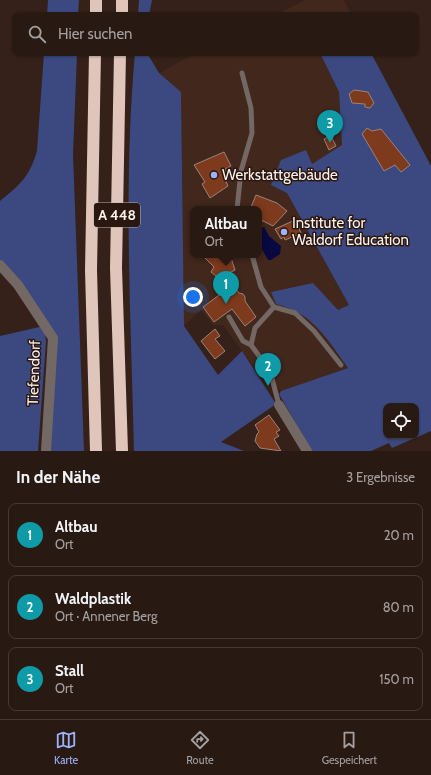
<!DOCTYPE html>
<html lang="de">
<meta charset="utf-8">
<style>
:root{--surface:#281913;--page:#30221c;--text:#f1f3f6;--muted:#a5a0a0;--line:#443833;--accent:#9fb3fd}
body{margin:0;font-family:Cabin,sans-serif;background:var(--page);color:var(--text)}
.controls{position:absolute;right:12px;bottom:12px;display:grid;overflow:hidden;border-radius:8px;box-shadow:0 1px 3px #0004}
.controls button{width:36px;height:36px;display:grid;place-items:center;padding:0;border:0;border-bottom:1px solid var(--line);background:var(--surface);color:var(--text);font:20px sans-serif}
.you{position:absolute;left:193px;top:297px;width:14px;height:14px;margin:-10px;border:3px solid #fff;border-radius:50%;background:#1a73e8;box-shadow:0 0 0 6px #1a73e833}
.badge{display:grid;place-items:center;width:26px;height:26px;border-radius:50%;background:var(--accent);color:#fff;font-size:13px;font-weight:700}
.pin{position:absolute;translate:-50% -33px;filter:drop-shadow(0 1px 2px #0008)}
.pin::after{content:'';position:absolute;top:21px;width:14px;height:12px;background:inherit;clip-path:polygon(0 0,100% 0,50% 100%)}
.popup{position:absolute;left:190px;top:206px;width:72px;height:52px;box-sizing:border-box;display:grid;place-content:center;border-radius:8px;background:var(--surface);filter:drop-shadow(0 1px 3px #0005);font-size:13px;white-space:nowrap;color:var(--muted)}
.popup b{font-size:15px;color:var(--text)}
.popup::after{content:'';position:absolute;left:50%;top:100%;margin-left:-8px;border:8px solid transparent;border-top-color:var(--surface)}
.list{margin:0;padding:0;list-style:none}
h2{display:flex;justify-content:space-between;align-items:center;height:52px;margin:0;padding:0 16px;font-size:17px}
h2 small{font-size:13px;font-weight:400;color:var(--muted)}
.list li{display:grid;grid-template-columns:26px 1fr auto;gap:12px;align-items:center;box-sizing:border-box;height:64px;margin:0 8px 8px;padding:0 8px;border:1px solid var(--line);border-radius:8px}
.list b{display:block;font-size:15px;white-space:nowrap}
.list p{margin:0;font-size:13px;white-space:nowrap;color:var(--muted)}
.list em{font-size:13px;font-style:normal;color:var(--muted)}
.icon{flex:none;width:22px;height:22px;fill:none;stroke:currentColor;stroke-width:2;stroke-linecap:round;stroke-linejoin:round}
.map{position:relative;flex:none;width:431px;height:451px;overflow:hidden}
.search{position:absolute;background:var(--surface);box-shadow:0 1px 3px #0004;left:12px;right:12px;top:12px;height:44px;display:flex;align-items:center;gap:10px;box-sizing:border-box;padding:0 14px;border-radius:8px;color:var(--muted);font-size:15px}
.sheet{height:268px;background:var(--surface)}
nav{display:flex;justify-content:space-around;align-items:center;box-sizing:border-box;height:56px;border-top:1px solid var(--line);background:var(--surface);font-size:11px;color:var(--muted)}
nav a{display:grid;justify-items:center;gap:2px}
nav .on{color:var(--accent)}
.map>svg:first-child{display:block}
.built{fill:#42271d;fill-rule:evenodd}
.green{fill:#3c4981;fill-rule:evenodd}
.water{fill:#090942}
.building{fill:#7d3a1d;stroke:#9b8379}
.lines{fill:none;stroke-linecap:round;stroke-linejoin:round}
.lane{stroke:#736864;stroke-width:5}
.street{stroke:#736864;stroke-width:10}
.highway{stroke:#dfc5ba;stroke-width:12}
.poi-dot{fill:#9fb3fd;stroke:#2a1710;stroke-width:1.5}
.labels{text-anchor:middle;stroke-width:3;stroke-linejoin:round;paint-order:stroke}
.shield{fill:#2a1710;stroke:#beb0ab;stroke-width:1}
.shield-label{font-size:14px;font-weight:bold;fill:#fdf2ee}
.poi-label{font-size:15px;fill:#fdf2ee;stroke:#2a1710;text-anchor:start}
.street-label{font-size:15px;fill:#fdf2ee;stroke:#2a1710}
</style>
<div class="map">
<svg width="431" height="451" viewBox="0 0 431 451">
<rect width="100%" height="100%" fill="#352119"/>
<!-- built -->
<g class="built">
<path d="M305,0H344L351,15H276Z"/>
<path d="M196,53H320L339,92L342,145L312,164L287,193L349,305L338,310L313,283L271,292L276,304L289,307L318,326L348,368L281,391L263,380L223,325H213L201,310L184,326L181,92L159,73ZM193,209H259V255H193Z"/>
</g>
<!-- green -->
<g class="green">
<path d="M48,0H79L78,15H47Z"/>
<path d="M139,0H152L149,15H138Z"/>
<path d="M44,53H77L73,154L84,451H48L54,333L0,260V201C20,185 30,176 37,151Z"/>
<path d="M135,53H147L159,73L181,92L184,326L218,375L242,351L276,404L221,442L244,451H134C131,319 123,185 135,53Z"/>
<path d="M320,53H371L431,166V431L392,448L389,443L371,451H312L279,394L281,391L348,368C327,339 313,313 276,304L271,292L313,283L338,310L349,305L287,193L271,185L281,160L306,150L312,164L342,145L339,92ZM386,406H416V436H386Z"/>
<path d="M44,326L46,341L38,451H0V336Z"/>
</g>
<!-- water -->
<path class="water" d="M264,227L269,236L281,246L280,254L271,260H268L259,244V229Z"/>
<!-- building -->
<g class="building">
<path d="M354,90L368,92L374,103L370,108L365,107V104L352,103L349,94Z"/>
<path d="M367,128L372,131L381,129L410,165L401,172L395,165L384,171L362,134Z"/>
<path d="M331,136L336,146L329,150L324,139Z"/>
<path d="M224,152L231,166L225,169L228,177L225,179L228,186L210,198L202,184L205,182L194,165Z"/>
<path d="M256,195L277,203L287,211L273,226L259,219V209L251,207Z"/>
<path d="M295,220L301,233L285,240L284,237L281,239L275,229Z"/>
<path d="M202,255H230L235,270L225,275L239,293L243,294L245,297V301L256,317L245,326L232,309L214,322L203,307L230,287L211,272L214,267Z"/>
<path d="M215,329L220,336L215,339L225,351L215,359L201,341Z"/>
<path d="M269,415L280,430L276,432L279,436L274,439L281,451L260,448L255,441L257,434L259,432L255,425Z"/>
</g>
<g class="lines">
<!-- lane -->
<g class="lane">
<path d="M237,209L241,171L252,133L251,108L242,73"/>
<path d="M252,255L261,287L274,307L255,328L251,345L270,371L279,405"/>
<path d="M274,307L295,313L314,331L341,365"/>
<path d="M229,317L243,341L251,345"/>
</g>
<!-- street -->
<g class="street">
<path d="M0,265L18,285L53,338L46,451"/>
<path d="M279,405L307,451"/>
</g>
<!-- highway -->
<g class="highway">
<path d="M96,15V0"/>
<path d="M122,15V0"/>
<path d="M95,53L91,270L96,451"/>
<path d="M120,53L116,268L122,451"/>
</g>
</g>
<!-- markers -->
<g class="poi-dot">
<circle cx="214" cy="175" r="4"/>
<circle cx="284" cy="232" r="4"/>
</g>
<g class="labels">
<!-- shield labels -->
<rect class="shield" x="94" y="203" width="46" height="24" rx="3"/>
<g class="shield-label">
<text x="117" y="220">A 448</text>
</g>
<!-- poi labels -->
<g class="poi-label">
<text x="222" y="180">Werkstattgebäude</text>
<text x="292" y="228">Institute for<tspan x="292" dy="17">Waldorf Education</tspan></text>
</g>
<!-- street labels -->
<g class="street-label">
<text transform="translate(34 373) rotate(-88)" y="5">Tiefendorf</text>
</g>
</g>
</svg>
<div class="controls">
<button><svg class="icon" aria-label="locate" viewBox="0 0 24 24"><circle cx="12" cy="12" r="6"/><path d="M12 2v4M12 18v4M2 12h4M18 12h4"/></svg></button>
</div>
<div class="you"></div>
<div class="pin badge" style="left:226px;top:304px;background:#0f9aa8">1</div>
<div class="popup"><b>Altbau</b>Ort</div>
<div class="pin badge" style="left:268px;top:386px;background:#0f9aa8">2</div>
<div class="pin badge" style="left:330px;top:143px;background:#0f9aa8">3</div>
<div class="search"><svg class="icon" aria-label="search" viewBox="0 0 24 24"><circle cx="10" cy="10" r="6"/><path d="M15 15l6 6"/></svg>Hier suchen</div>
</div>
<section class="sheet">
<h2>In der Nähe<small>3 Ergebnisse</small></h2>
<ul class="list">
<li><span class="badge" style="background:#0f9aa8">1</span><div><b>Altbau</b><p>Ort</p></div><em>20 m</em></li>
<li><span class="badge" style="background:#0f9aa8">2</span><div><b>Waldplastik</b><p>Ort · Annener Berg</p></div><em>80 m</em></li>
<li><span class="badge" style="background:#0f9aa8">3</span><div><b>Stall</b><p>Ort</p></div><em>150 m</em></li>
</ul>
</section>
<nav>
<a class="on"><svg class="icon" aria-label="map" viewBox="0 0 24 24"><path d="M3 6l6-2 6 2 6-2v14l-6 2-6-2-6 2zM9 4v14M15 6v14"/></svg>Karte</a>
<a><svg class="icon" aria-label="directions" viewBox="0 0 24 24"><path d="M12 3l9 9-9 9-9-9zM9 14v-3h6M13 9l2 2-2 2"/></svg>Route</a>
<a><svg class="icon" aria-label="saved" viewBox="0 0 24 24"><path d="M7 4h10v16l-5-4-5 4z"/></svg>Gespeichert</a>
</nav>
